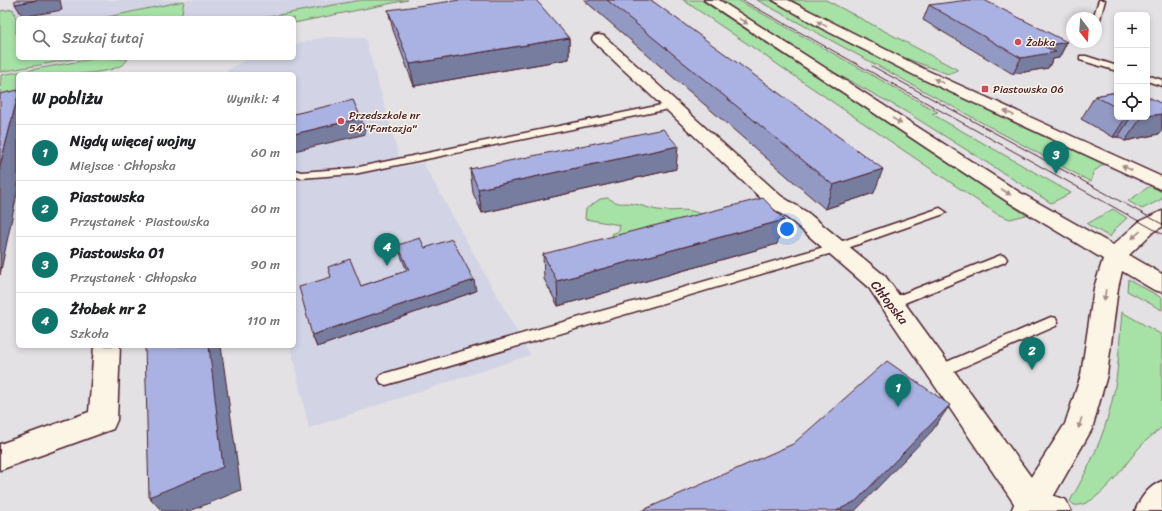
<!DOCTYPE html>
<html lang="pl">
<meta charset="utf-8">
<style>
:root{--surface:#fff;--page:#f2f2f2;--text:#202124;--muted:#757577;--line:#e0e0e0;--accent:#0f766e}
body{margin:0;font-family:Sriracha,sans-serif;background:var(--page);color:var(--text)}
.controls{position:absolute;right:12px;top:12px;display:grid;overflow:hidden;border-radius:6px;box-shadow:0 2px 6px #0003}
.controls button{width:36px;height:36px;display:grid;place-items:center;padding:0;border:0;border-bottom:1px solid var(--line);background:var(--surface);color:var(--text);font:20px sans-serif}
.compass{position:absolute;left:1066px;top:12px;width:36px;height:36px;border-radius:50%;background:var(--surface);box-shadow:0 2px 6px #0003;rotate:163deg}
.you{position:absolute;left:787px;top:229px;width:14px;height:14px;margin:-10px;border:3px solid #fff;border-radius:50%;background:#1a73e8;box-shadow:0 0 0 6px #1a73e833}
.badge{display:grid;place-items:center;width:26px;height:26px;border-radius:50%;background:var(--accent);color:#fff;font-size:13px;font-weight:700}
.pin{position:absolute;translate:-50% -33px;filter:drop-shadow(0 1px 2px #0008)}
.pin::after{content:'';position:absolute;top:21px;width:14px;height:12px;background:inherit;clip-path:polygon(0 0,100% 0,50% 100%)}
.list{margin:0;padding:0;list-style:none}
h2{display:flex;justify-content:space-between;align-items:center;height:52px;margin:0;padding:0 16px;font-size:17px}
h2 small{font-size:13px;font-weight:400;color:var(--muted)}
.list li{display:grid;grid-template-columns:26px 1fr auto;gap:12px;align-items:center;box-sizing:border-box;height:56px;padding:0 16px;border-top:1px solid var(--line)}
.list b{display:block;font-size:15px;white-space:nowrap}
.list p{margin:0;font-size:13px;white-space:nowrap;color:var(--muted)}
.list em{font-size:13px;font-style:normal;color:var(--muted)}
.icon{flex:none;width:22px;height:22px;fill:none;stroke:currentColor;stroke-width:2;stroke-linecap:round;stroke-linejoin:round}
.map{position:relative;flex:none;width:1162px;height:511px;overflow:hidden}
.search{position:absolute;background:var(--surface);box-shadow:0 2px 6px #0003;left:16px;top:16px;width:280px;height:44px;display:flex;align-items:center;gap:10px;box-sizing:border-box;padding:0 14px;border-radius:6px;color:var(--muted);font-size:15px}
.panel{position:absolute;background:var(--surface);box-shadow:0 2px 6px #0003;left:16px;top:72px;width:280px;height:276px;border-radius:6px}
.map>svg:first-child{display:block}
.built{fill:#d2d3e4}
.green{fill:#a6e1a6;stroke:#788068}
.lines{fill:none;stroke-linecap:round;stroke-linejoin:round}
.lane-casing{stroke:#4a1f2b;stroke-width:3}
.street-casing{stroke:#4a1f2b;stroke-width:3}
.secondary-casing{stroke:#4a1f2b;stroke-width:3}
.lane{fill:#fcf5e5;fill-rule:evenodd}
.street{fill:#fcf5e5;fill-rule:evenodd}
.secondary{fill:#fcf5e5;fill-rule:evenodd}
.tram{stroke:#4a1f2b;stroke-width:1}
.wall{fill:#9299c3;stroke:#4a1f2b}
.shaded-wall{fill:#777d9f;stroke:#4a1f2b}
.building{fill:#aab2e3;stroke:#4a1f2b}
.oneway{fill:#a38a88}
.poi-dot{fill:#d1495b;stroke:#fcf5e5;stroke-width:1.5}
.labels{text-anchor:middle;stroke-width:3;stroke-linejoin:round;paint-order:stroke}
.far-poi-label{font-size:11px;fill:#4a1f2b;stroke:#fcf5e5;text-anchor:start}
.street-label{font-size:13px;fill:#4a1f2b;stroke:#fcf5e5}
</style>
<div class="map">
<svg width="1162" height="511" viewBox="0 0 1162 511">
<rect width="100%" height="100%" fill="#e3e1e4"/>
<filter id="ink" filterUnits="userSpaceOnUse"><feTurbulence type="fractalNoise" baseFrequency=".025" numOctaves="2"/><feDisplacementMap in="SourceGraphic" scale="8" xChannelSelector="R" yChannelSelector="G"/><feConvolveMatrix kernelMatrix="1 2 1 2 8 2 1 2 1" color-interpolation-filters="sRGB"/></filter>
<g filter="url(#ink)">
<!-- built -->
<g class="built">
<path d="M13,0H361L262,18H181L184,1L100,18H18V34L16,35Z"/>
<path d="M327,37L365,38L402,167L423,163L530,355L309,428L290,346H294V74H228L227,70L250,58H294V44Z"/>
</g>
<!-- green -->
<g class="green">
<path d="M361,0H408L294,23V18H262Z"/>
<path d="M683,0H701L1026,215L1010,219L997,214Z"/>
<path d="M719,0H738L938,112L932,114L1071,193L1051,203L903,110L828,69Z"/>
<path d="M757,0H770L854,46L1104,164L1093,172L1091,182Z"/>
<path d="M791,0H826L958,70L948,74L884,50Z"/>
<path d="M184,1L181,18H100H102Z"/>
<path d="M13,9L16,19V34H18V58H79L0,72V11Z"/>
<path d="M98,58L128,59C118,79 39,74 18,74V97L0,101L1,75Z"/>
<path d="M1150,186L1162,192V199L1142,209L1128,201Z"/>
<path d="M608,198C623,207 620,201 634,204C642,205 649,209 658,210C681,213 685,205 709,218L615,241L612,234L619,231L620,225L585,219L586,209L600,199Z"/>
<path d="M1113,209L1127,218L1115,229L1110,237L1087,224Z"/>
<path d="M1128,279L1162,298V310L1127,291Z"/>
<path d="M1122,312L1162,335V427C1154,434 1146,440 1139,448C1126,463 1096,509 1074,505L1070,501C1088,470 1104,437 1112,401C1119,373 1119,342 1122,312Z"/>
</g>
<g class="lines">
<!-- lane casing -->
<g class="lane-casing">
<g id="lane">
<path d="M1099,0H1105L1100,19L1096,21V18H1093Z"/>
<path d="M1080,56H1086L1117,66V71L1080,60Z"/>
<path d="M1147,75L1162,80V86L1147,81Z"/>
<path d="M671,103L675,106L674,108L354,174L300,178L294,176V170L301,172L354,168Z"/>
<path d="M940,208L946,212L944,214L839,251L386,385L381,383L379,379L381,375L386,373L831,245Z"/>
<path d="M1001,255L1005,256L1007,259L1005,262L897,306H887L886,303L887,300Z"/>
<path d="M1051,317L1056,318L1058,322L1056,326L945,375L940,377L935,375L933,371L935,367Z"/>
</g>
</g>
<!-- street casing -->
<g class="street-casing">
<g id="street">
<path d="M599,35L604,36L781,196L808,213L885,276L1042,492L1066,500L1071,511H1019L869,288L794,223L767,204L594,42L592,39L594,36Z"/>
<path d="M94,346H120L117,420L113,429L0,470V444L89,412Z"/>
</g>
</g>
<!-- secondary casing -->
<g class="secondary-casing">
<g id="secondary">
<path d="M704,0H719L1019,192L1113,245L1140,221L1162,211V227L1154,231L1129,255L1162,274V292L1154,290L1122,271L1118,288L1107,375L1092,429L1045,511H1011L1016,500L1065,424L1081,375L1094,288L1103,259L1005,200Z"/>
<path d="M773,0H788L926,70L1162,177V190L916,76L821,28Z"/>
<path d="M1162,481V511H1135C1141,497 1148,487 1162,481Z"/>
</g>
</g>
<!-- lane -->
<use href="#lane" class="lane"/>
<!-- street -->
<use href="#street" class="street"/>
<!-- secondary -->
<use href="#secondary" class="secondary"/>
<!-- tram -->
<g class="tram">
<path d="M742,0L1162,234"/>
<path d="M872,66L1162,224"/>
</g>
</g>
<!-- wall -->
<g class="wall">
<path d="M584,0H651L874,193L825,209Z"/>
<path d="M929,5L1067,42L1059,58L1053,59L1048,68L1013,74L923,20Z"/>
<path d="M388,10L569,38V59L414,86L393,30Z"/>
<path d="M1117,92V117H1147L1162,104V130L1159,134L1125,141L1118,137H1113L1081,119L1095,96Z"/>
<path d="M470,169H676L482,213L473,193Z"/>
<path d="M777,244L558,306L544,279L543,254Z"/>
<path d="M398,245L425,248L476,291L317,347L312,335L331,277L361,286L407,271L401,256Z"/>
</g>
<!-- shaded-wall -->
<g class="shaded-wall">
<path d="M37,0H60L62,10L23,17L15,4Z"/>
<path d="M569,38V59L414,86L410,64Z"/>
<path d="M1067,42L1059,58L1053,59L1048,68L1013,74L1021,58L1043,46Z"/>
<path d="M18,95V189L0,275V166Z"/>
<path d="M1162,114V130L1159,134L1125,141L1141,118L1147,117V116Z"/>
<path d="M1126,117H1131L1118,137H1113Z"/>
<path d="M361,118L366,134L294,151V134Z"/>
<path d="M678,146L676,169L482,213L478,189Z"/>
<path d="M883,169L874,193L825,209L833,185Z"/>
<path d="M784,220L777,244L558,306L557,281Z"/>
<path d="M474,280L476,291L317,347L312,335Z"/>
<path d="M209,346H221L241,490L190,511H162L149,497Z"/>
<path d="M950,405L932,431L855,511H836Z"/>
</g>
<!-- building -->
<g class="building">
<path d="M15,0H37L15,4Z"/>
<path d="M460,0H536L569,38L410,64L388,10Z"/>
<path d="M607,0H651L883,169L833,185Z"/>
<path d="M968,0H984L1067,42L1043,46L1056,52L1021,58L929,5Z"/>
<path d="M18,90V95L0,166V94Z"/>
<path d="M1117,92V108L1095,96Z"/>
<path d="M1147,96L1162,104V114L1147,116Z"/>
<path d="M353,100L361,118L294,134V114Z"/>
<path d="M663,129L678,146L478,189L470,169Z"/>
<path d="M763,198L784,220L557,281L543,254Z"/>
<path d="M420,238L425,248L452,239L474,280L312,335L299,287L331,277L328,267L350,259L361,286L409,270L398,245Z"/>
<path d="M145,346H209L223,467L149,497Z"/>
<path d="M887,361L950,405L856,501L836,511H641L793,444Z"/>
</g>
<!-- one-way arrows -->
<defs><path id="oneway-solid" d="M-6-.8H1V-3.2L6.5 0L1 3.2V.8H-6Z"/></defs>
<g class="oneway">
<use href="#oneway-solid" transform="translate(743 21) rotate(33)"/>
<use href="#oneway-solid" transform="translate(822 24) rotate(-151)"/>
<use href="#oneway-solid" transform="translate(939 81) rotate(-155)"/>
<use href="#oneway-solid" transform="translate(1009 113) rotate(-155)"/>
<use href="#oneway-solid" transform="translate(897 121) rotate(33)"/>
<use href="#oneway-solid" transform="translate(1127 168) rotate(-155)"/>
<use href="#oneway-solid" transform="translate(1006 192) rotate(33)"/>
<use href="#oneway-solid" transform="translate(1136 235) rotate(139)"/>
<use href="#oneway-solid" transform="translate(1105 295) rotate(98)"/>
<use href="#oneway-solid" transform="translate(1080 423) rotate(107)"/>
</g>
</g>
<!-- markers -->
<g class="poi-dot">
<circle cx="1018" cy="42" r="4"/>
<rect x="981" y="85" width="8" height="8" rx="2"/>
<circle cx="341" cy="121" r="4"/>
</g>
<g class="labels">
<!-- far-poi labels -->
<g class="far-poi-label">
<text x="1026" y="46">Żabka</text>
<text x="993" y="93">Piastowska 06</text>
<text x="349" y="119">Przedszkole nr<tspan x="349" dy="13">54 "Fantazja"</tspan></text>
</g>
<!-- street labels -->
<g class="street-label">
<text transform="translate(890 302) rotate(52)" y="5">Chłopska</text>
</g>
</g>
</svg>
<div class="controls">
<button>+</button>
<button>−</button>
<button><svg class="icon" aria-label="locate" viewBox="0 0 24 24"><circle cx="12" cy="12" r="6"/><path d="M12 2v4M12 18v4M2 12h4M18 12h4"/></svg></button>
</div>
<svg class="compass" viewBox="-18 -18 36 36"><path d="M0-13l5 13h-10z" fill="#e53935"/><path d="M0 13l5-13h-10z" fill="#757577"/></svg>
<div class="you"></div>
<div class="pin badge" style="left:898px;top:407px">1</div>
<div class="pin badge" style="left:1032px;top:370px">2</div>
<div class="pin badge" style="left:1056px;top:174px">3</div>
<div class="pin badge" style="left:387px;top:266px">4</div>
<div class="search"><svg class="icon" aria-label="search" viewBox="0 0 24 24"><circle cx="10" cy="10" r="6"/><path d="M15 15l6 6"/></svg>Szukaj tutaj</div>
<section class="panel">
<h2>W pobliżu<small>Wyniki: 4</small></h2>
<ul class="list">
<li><span class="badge">1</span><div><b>Nigdy więcej wojny</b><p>Miejsce · Chłopska</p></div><em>60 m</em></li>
<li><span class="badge">2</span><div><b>Piastowska</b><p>Przystanek · Piastowska</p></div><em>60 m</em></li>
<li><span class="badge">3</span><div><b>Piastowska 01</b><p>Przystanek · Chłopska</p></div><em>90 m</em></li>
<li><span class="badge">4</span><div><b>Żłobek nr 2</b><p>Szkoła</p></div><em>110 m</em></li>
</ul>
</section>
</div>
